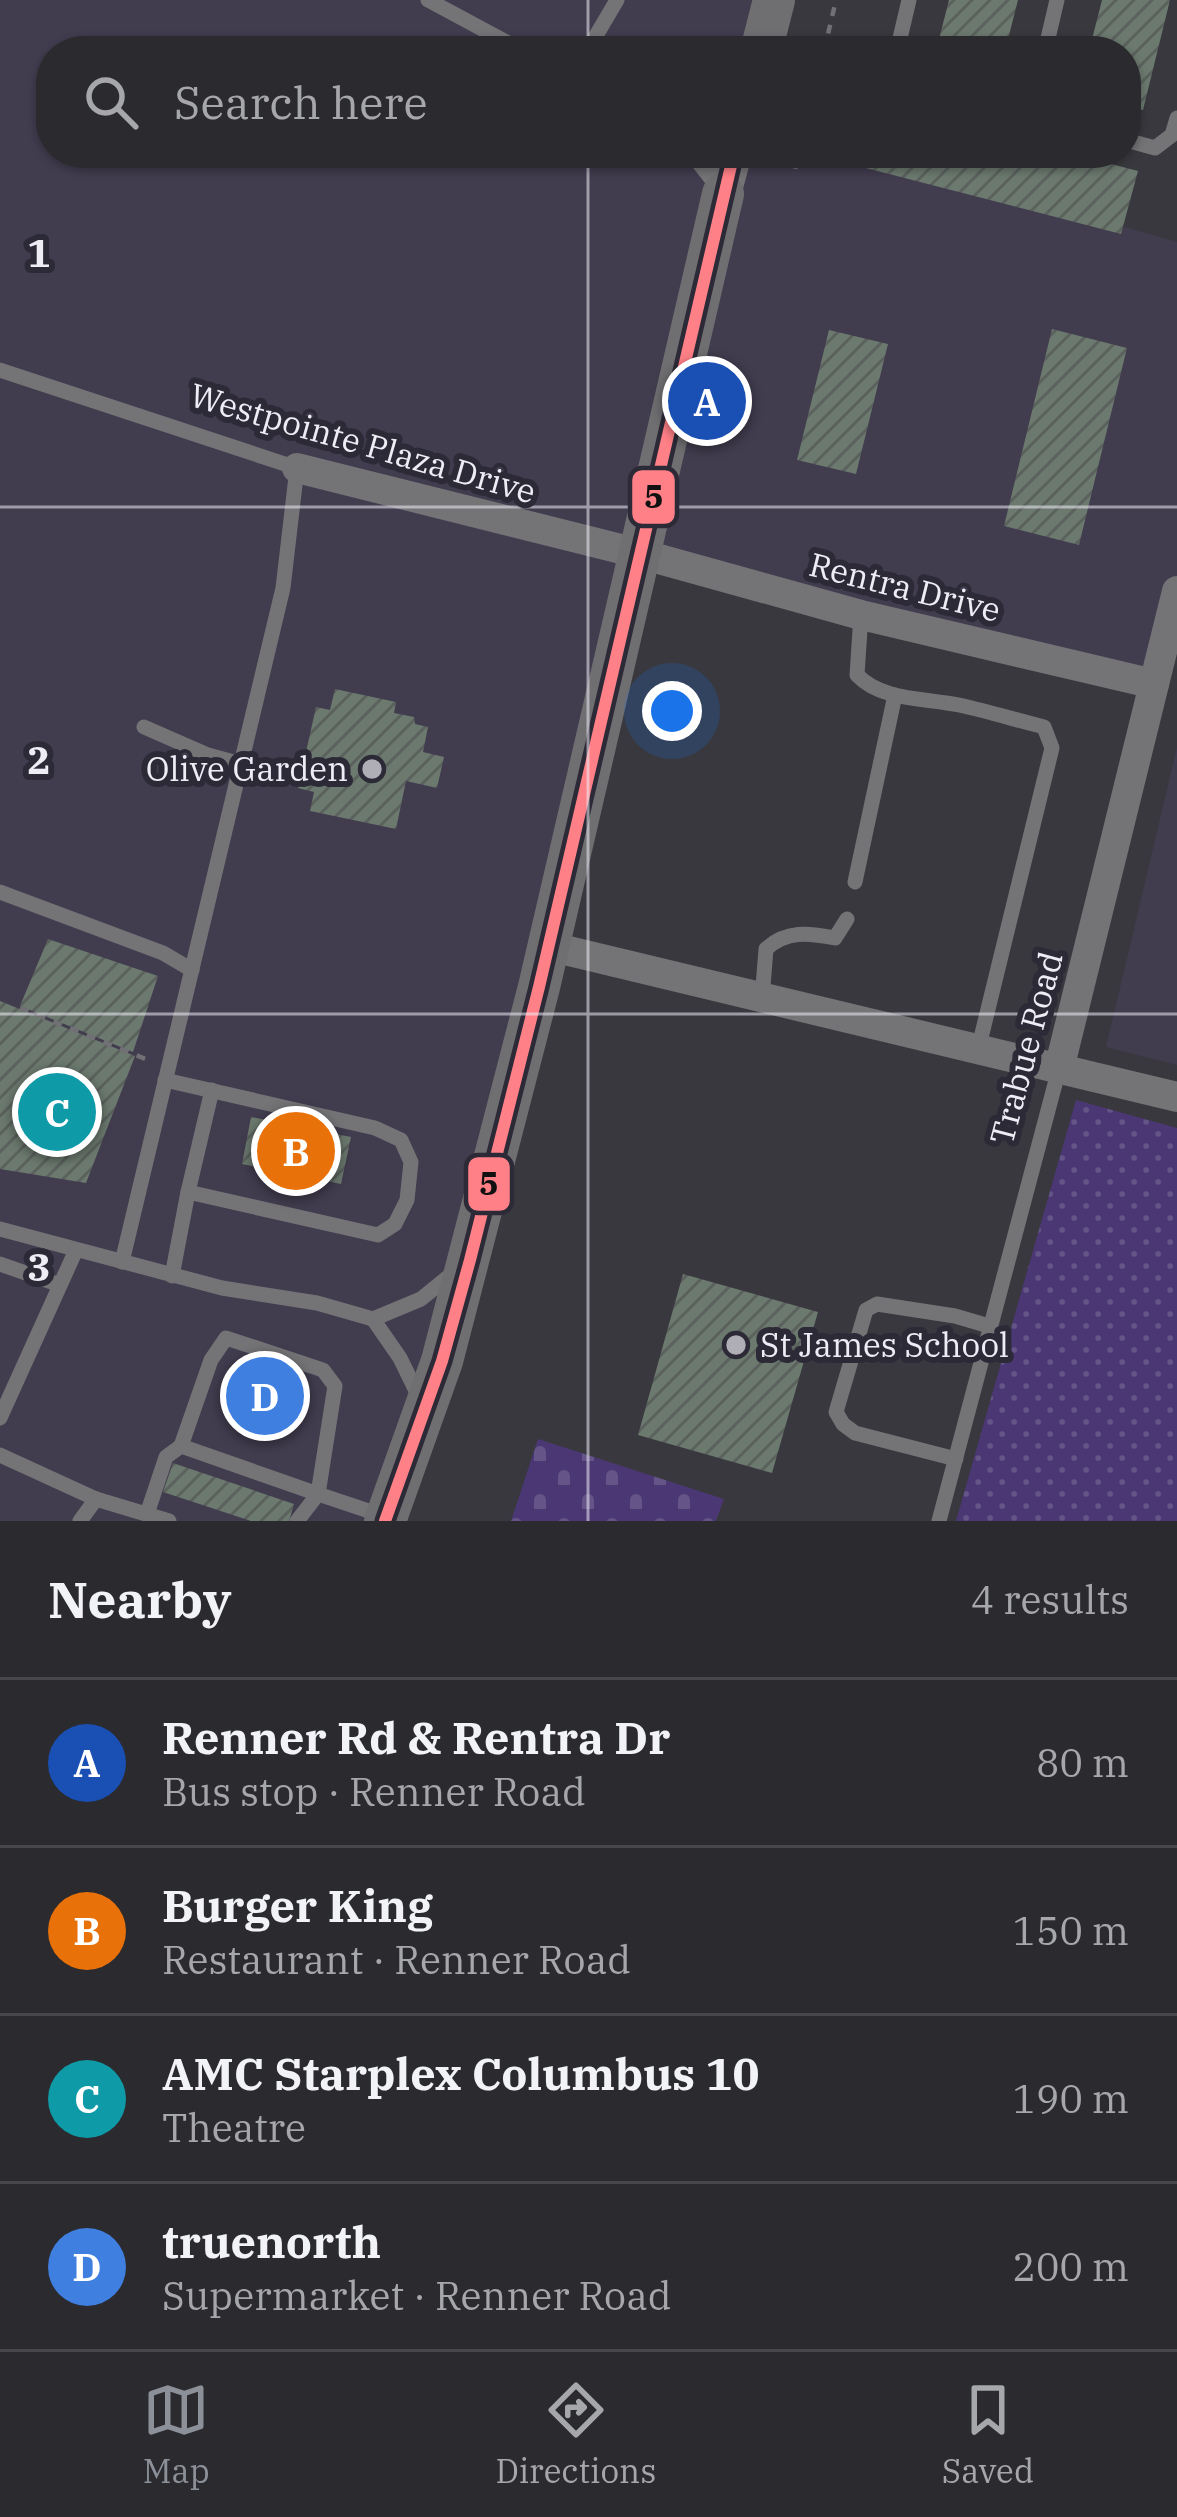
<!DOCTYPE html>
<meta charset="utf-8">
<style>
:root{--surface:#2b2a2e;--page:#37363a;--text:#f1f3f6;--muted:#a6a7aa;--line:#47464a;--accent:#8c9099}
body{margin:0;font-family:"IBM Plex Serif",serif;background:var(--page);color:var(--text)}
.you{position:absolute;left:672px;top:711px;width:42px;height:42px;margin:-30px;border:9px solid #fff;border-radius:50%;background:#1a73e8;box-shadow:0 0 0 18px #1a73e833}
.badge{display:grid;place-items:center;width:78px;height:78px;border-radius:50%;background:var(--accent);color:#fff;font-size:39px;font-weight:700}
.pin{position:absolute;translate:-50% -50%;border:6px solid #fff;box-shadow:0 3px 12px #0006}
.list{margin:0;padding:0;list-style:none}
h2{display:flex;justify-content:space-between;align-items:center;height:156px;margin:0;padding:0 48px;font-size:51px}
h2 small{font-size:39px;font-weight:400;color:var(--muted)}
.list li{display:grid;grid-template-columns:78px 1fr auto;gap:36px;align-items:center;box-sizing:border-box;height:168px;padding:0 48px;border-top:3px solid var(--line)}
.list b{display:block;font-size:45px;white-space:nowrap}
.list p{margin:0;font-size:39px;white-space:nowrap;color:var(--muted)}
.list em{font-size:39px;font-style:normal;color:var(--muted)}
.icon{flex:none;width:66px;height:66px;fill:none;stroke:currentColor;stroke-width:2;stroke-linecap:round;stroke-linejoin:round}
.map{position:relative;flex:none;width:1177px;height:1521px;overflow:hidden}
.search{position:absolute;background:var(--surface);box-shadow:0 3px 9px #0004;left:36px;right:36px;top:36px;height:132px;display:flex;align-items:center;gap:30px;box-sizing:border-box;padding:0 42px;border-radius:48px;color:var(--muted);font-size:45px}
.sheet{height:828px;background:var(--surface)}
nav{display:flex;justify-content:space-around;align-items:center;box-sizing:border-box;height:168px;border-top:3px solid var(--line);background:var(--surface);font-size:33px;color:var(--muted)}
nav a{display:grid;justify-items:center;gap:6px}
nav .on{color:var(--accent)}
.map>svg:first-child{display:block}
.built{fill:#413c4e}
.cemetery{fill:url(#cemetery-stones)}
.park{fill:url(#park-dots)}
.building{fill:url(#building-hatch)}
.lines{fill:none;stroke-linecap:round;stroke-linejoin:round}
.path{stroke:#717074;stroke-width:4.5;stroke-dasharray:9 9;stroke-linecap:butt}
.service{stroke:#747477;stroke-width:15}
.minor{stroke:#747477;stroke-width:30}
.tertiary{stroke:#747477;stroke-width:36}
.secondary{stroke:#6f6e71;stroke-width:42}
.bus-1-casing{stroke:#2d2a38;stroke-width:21}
.bus-1{stroke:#ff8087;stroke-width:12}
.grid{fill:none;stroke:#eeecf5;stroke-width:3;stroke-opacity:0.55}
.poi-dot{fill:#afadb5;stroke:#2d2a38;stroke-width:4.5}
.labels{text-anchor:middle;stroke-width:12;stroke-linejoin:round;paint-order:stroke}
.street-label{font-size:33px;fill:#eeecf5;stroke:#2d2a38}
.poi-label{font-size:33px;fill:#eeecf5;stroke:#2d2a38;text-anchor:end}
.grid-label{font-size:39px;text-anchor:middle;font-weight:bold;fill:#eeecf5;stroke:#2d2a38;stroke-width:12;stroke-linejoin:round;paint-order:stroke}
.line-badge{stroke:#2d2a38;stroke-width:4.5}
.pale-badge-label{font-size:33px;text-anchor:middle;font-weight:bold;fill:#111}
</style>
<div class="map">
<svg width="1177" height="1521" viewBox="0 0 1177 1521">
<defs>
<pattern id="cemetery-stones" width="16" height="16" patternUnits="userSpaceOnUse" patternTransform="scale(3)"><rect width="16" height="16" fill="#4a3774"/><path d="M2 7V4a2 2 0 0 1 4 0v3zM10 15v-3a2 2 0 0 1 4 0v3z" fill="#645488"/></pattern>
<pattern id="park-dots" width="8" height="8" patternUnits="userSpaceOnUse" patternTransform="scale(3)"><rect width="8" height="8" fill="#4a3774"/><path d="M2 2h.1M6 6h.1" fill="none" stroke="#645488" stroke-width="1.8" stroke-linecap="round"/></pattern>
<pattern id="building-hatch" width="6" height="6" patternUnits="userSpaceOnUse" patternTransform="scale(3)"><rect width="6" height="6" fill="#6b796e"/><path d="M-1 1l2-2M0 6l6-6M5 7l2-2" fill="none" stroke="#5b625e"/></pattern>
</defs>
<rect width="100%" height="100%" fill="#39383e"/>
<!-- built -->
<g class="built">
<path d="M0,0H774L761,51H51V153H871L1177,242V591L1154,684L642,554L385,1521H0Z"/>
<path d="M1177,747V1065L1106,1047Z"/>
</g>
<!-- cemetery -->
<path class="cemetery" d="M538,1439L724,1499L716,1521H511Z"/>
<!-- park -->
<path class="park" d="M1076,1100L1177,1128V1521H956Z"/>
<!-- building -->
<g class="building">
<path d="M949,0H1018L1005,51H936Z"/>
<path d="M1102,0H1170L1143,110L1126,106V51H1089Z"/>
<path d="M862,153H1069L1138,171L1121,234L858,166Z"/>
<path d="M1052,329L1127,348L1079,545L1004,526Z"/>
<path d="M829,330L888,344L856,474L797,460Z"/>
<path d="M335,689L396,702L394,713L414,717L415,724L428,727L423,752L444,757L437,788L406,781L396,829L310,811L314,792L298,788L316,707L330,710Z"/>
<path d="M48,939L158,976L133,1052L20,1006Z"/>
<path d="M0,1001L135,1056L86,1183L0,1169Z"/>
<path d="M251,1117L351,1137L341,1184L242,1164Z"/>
<path d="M683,1274L818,1312L772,1473L638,1435Z"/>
<path d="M235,1364L308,1388L294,1429L222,1404Z"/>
<path d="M173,1463L294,1504L289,1521H251L163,1492Z"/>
</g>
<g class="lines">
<!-- path -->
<g class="path">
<path d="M824,51L836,0"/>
<path d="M795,169L799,153"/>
<path d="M20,1008L148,1060"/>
</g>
<!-- service -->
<g class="service">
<path d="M428,0L523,51"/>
<path d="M587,51L617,0"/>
<path d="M897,51L909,0"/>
<path d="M1045,51L1057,0"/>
<path d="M1126,140L1155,148L1172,135L1177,118"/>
<path d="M691,153L719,189"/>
<path d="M0,370L297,468L283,588L122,1262"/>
<path d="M861,615L857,675C882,701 925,698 959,705C987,711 1016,720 1044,727L1052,748L978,1050"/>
<path d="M144,727L208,755L241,764"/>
<path d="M855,882L895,695"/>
<path d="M0,892L163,953L192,970"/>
<path d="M762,999L766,949C786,930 809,933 835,938L847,919"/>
<path d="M165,1080L375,1128L401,1140L411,1162L407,1200L395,1224L378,1235L188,1192L172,1276"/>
<path d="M188,1192L212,1090"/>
<path d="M0,1229L222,1288L317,1303L373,1319"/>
<path d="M0,1264L60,1285"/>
<path d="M373,1319L421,1299L453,1273"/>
<path d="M373,1319L400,1358L420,1399"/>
<path d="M226,1338L323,1370L335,1386L318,1494L181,1446L211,1360Z"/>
<path d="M0,1418L76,1250"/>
<path d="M0,1455L96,1499L169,1521"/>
<path d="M956,1459L855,1433L843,1424L836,1412L866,1310L877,1304L955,1316L989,1326"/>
<path d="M147,1514L166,1457L181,1446"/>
<path d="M80,1521L96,1499"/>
<path d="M297,1521L318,1494L384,1516"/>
<path d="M939,1521L1059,1069"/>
</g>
<!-- minor -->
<g class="minor">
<path d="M297,468L641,554L861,615L1154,684"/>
<path d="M548,946L1177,1097"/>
<path d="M1059,1069L1177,591"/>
</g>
<!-- tertiary -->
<path class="tertiary" d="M723,194L734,153"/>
<!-- secondary -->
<g class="secondary">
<path d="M761,51L774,0"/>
<path d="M385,1521L442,1361L539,987L723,194"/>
</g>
<!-- bus-1 casing -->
<g class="bus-1-casing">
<path id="bus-1" d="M385,1521L442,1361L470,1260L539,987L734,153"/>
</g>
<!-- bus-1 -->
<use href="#bus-1" class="bus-1"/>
</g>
<!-- grid -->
<path class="grid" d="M588,0V51M588,153V1521M0,507H1177M0,1014H1177"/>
<!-- markers -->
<g class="poi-dot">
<circle cx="372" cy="769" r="12"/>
<circle cx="736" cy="1345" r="12"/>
</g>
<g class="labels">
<!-- street labels -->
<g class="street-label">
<text transform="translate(363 443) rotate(16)" y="12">Westpointe Plaza Drive</text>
<text transform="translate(905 587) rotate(14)" y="12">Rentra Drive</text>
<text transform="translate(1026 1048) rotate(-75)" y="12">Trabue Road</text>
</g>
<!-- poi labels -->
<g class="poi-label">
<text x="348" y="781">Olive Garden</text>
<text x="760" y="1357" text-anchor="start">St James School</text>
</g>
</g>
<g class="grid-label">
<text x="39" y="267">1</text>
<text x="39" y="774">2</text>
<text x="39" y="1281">3</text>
</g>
<g class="line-badge">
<rect x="630" y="468" width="47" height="58" rx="12" fill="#ff8087"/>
<rect x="466" y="1155" width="46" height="58" rx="12" fill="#ff8087"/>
</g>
<g class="pale-badge-label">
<text x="654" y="508">5</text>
<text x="489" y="1195">5</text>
</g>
</svg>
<div class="you"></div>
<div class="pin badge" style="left:707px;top:401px;background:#1a4fb4">A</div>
<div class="pin badge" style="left:296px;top:1151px;background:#e8710a">B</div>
<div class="pin badge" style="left:57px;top:1112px;background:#0f9aa8">C</div>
<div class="pin badge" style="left:265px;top:1396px;background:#3f7fe0">D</div>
<div class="search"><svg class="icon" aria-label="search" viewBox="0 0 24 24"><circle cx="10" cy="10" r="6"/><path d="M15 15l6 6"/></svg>Search here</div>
</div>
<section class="sheet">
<h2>Nearby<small>4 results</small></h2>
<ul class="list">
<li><span class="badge" style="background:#1a4fb4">A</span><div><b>Renner Rd &amp; Rentra Dr</b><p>Bus stop · Renner Road</p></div><em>80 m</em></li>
<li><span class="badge" style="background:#e8710a">B</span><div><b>Burger King</b><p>Restaurant · Renner Road</p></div><em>150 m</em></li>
<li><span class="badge" style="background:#0f9aa8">C</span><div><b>AMC Starplex Columbus 10</b><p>Theatre</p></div><em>190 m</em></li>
<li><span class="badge" style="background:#3f7fe0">D</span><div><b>truenorth</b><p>Supermarket · Renner Road</p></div><em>200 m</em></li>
</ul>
</section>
<nav>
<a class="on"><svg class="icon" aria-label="map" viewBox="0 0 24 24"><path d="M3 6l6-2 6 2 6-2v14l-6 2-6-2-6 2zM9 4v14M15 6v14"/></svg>Map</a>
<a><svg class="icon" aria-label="directions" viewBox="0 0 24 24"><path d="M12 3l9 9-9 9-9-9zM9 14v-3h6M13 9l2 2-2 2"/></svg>Directions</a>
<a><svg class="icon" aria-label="saved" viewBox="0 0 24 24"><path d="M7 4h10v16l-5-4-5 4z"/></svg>Saved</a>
</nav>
